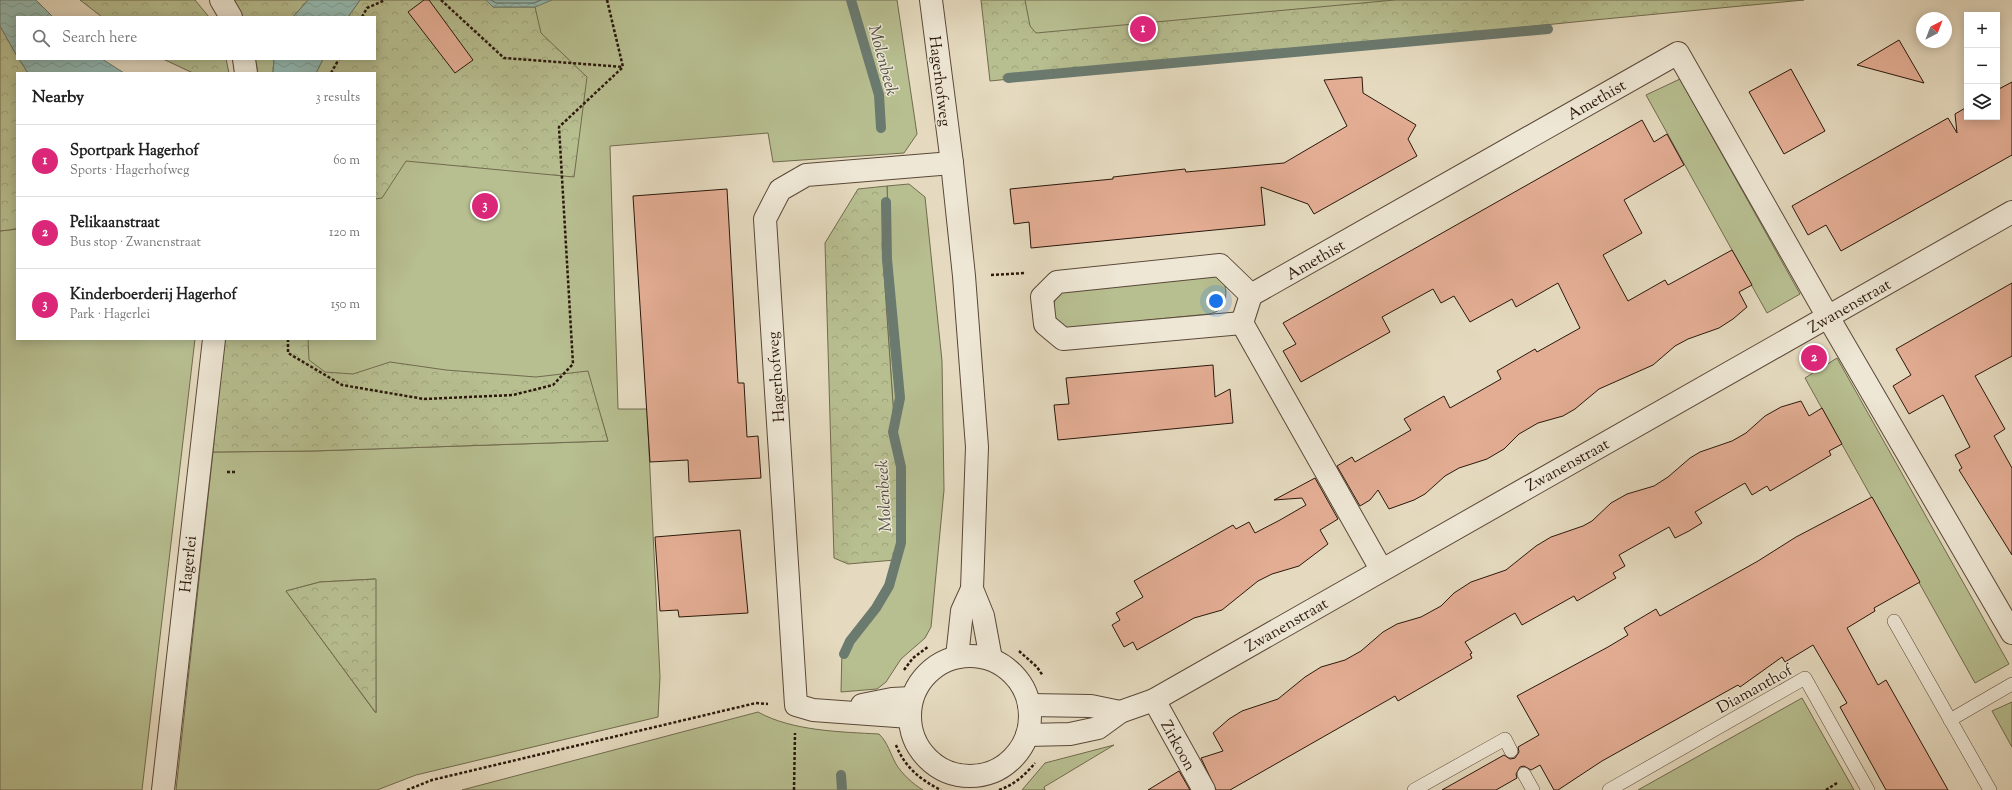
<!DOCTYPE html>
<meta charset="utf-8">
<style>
:root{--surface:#fff;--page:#f2f2f2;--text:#222;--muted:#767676;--line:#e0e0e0;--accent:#db2777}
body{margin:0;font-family:"Sorts Mill Goudy",serif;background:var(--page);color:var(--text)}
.controls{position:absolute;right:12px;top:12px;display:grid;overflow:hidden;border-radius:0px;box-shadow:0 2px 10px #0003}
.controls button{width:36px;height:36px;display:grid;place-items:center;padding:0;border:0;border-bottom:1px solid var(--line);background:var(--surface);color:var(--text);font:20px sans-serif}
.compass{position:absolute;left:1916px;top:12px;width:36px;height:36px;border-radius:50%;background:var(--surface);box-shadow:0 2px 10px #0003;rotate:42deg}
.you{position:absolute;left:1216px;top:301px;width:14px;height:14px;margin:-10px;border:3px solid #fff;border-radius:50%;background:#1a73e8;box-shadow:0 0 0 6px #1a73e833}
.badge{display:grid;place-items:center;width:26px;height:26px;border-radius:50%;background:var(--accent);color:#fff;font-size:13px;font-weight:700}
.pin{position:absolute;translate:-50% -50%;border:2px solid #fff;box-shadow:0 1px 4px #0006}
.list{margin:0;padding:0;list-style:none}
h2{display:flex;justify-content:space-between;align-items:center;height:52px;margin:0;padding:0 16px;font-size:17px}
h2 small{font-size:13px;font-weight:400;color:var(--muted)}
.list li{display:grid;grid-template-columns:26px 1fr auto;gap:12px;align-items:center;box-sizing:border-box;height:72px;padding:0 16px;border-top:1px solid var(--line)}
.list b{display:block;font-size:15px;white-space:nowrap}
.list p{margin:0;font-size:13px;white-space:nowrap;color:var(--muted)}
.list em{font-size:13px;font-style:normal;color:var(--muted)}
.icon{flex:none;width:22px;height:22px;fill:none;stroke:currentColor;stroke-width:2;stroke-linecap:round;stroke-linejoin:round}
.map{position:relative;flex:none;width:2012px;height:790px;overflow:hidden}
.search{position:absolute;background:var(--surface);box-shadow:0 2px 10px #0003;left:16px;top:16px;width:360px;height:44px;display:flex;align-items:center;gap:10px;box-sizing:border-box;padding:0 14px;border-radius:0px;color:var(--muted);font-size:15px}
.panel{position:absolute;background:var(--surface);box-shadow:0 2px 10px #0003;left:16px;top:72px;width:360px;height:268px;border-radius:0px}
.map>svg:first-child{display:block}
.green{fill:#b7be90;stroke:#716b4e;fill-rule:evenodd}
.forest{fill:url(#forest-crowns);stroke:#716b4e}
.water{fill:url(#water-waves);stroke:#6b7a6f}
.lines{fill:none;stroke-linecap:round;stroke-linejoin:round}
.shore{stroke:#606a5e;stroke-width:1}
.stream{stroke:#6b7a6f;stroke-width:10}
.building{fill:#e3ad94;stroke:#2b180b}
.service-casing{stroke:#5a4838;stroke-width:14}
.minor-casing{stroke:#5a4838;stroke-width:24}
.tertiary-casing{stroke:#5a4838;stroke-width:24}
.path{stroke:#2b180b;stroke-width:2.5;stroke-dasharray:3 2;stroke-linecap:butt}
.service{stroke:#eee7d5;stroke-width:13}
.minor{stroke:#eee7d5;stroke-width:22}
.tertiary{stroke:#eee7d5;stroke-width:22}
.labels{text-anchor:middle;stroke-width:3;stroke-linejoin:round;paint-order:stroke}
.street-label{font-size:16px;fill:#2b180b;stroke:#eee7d5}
.water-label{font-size:17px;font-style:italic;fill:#505145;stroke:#eee7d5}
</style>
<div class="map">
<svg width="2012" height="790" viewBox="0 0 2012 790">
<defs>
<pattern id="forest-crowns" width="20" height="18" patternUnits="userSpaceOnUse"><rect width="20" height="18" fill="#b7be90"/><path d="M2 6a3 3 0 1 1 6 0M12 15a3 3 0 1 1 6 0" fill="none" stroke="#9ea37b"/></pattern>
<pattern id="water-waves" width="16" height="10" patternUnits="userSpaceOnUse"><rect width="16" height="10" fill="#96bbb2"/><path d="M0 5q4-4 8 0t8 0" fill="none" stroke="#81a098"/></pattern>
</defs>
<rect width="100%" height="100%" fill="#e5dabf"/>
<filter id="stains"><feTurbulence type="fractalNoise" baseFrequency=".005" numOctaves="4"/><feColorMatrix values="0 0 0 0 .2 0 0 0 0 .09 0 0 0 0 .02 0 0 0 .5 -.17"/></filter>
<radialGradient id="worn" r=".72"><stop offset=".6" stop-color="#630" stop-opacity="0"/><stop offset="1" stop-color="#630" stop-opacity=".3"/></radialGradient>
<!-- green -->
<g class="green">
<path d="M247,0H897L917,134L904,153L773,162L768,133L610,146L618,409H647L660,677L658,717L416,775L377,790H176L213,452L313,451L608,441L601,417L239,435L245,339H375V73H261L262,59H375V17H256ZM375,579L376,712H375L286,591L320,582Z"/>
<path d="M1006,0H1537L1015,57Z"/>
<path d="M1680,79L1800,294L1767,313L1646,95Z"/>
<path d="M909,184L925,197L942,361L944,490L931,627L925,638L901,659L886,682L877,689L841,692L842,649L863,622L892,572L902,535L882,244L888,218L887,186Z"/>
<path d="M17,229V339H195L142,790H0V231Z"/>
<path d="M1200,274C1205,275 1211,275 1216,276C1229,281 1228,300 1220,309C1217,312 1213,313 1209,314L1067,328C1052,320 1049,306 1060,292Z"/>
<path d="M1837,358L2009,664L1975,683L1805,378Z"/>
<path d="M1802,698L1854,790H1638Z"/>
<path d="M2012,702V747L1992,711Z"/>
<path d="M758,712C792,731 841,732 879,734C888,743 890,753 896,764C902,774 913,784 923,790H462Z"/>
<path d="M1114,745L1044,787L1045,790H1022L1045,763Z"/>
</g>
<!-- forest -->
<g class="forest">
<path d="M80,0H195L209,17H102Z"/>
<path d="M232,0H308L293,17H239Z"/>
<path d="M360,0H486L493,7H535L541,33L587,77L574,177L406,161L382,198L375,199V73H316L323,59H375V17H348Z"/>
<path d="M981,0H1025L1030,26L1036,33L1395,0H1804L1594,20L990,81Z"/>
<path d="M0,26L17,56V59H19L28,73H17V229L0,231Z"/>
<path d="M163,59H226L229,73H193Z"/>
<path d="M251,59H274L273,73H251Z"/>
<path d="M887,186L888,218L882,244L902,535L895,560L848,564L834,558L825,243L858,189Z"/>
<path d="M224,339H308L309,360L325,372L353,374L390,362L446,370L536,377L588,371L608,441L313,451L213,452Z"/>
<path d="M376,579V713L286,591L320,582Z"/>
</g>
<!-- water -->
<g class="water">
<path d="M0,0H36L53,17H17V56L0,26Z"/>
<path d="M308,0H360L348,17H293Z"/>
<path d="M486,0H552L535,7H493Z"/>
<path d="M19,59H102L124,73H28Z"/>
<path d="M274,59H323L316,73H273Z"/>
</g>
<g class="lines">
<!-- shore -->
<path class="shore" d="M491,0L496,3H534L541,0"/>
<!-- stream -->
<g class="stream">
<path d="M851,0L879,95L881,128"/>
<path d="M1008,78L1548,29"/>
<path d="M844,654L850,641L876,608L889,586L901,543V467L893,432L900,398L887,259L886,202"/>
<path d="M841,775L842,790"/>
</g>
</g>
<!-- building -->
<g class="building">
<path d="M424,0H429L473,60L455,73L408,12Z"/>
<path d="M1899,40L1924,83L1857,65Z"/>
<path d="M1791,69L1825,131L1784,154L1749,92Z"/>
<path d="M1362,77L1363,93L1416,125L1408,139L1417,156L1314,214L1308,204L1261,187L1265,225L1031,248L1029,222L1014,224L1010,189L1113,179V177L1185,169L1186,172L1284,163L1347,126L1324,80Z"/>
<path d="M2012,82V155L1841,251L1826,225L1808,235L1792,206L1948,118L1957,133L1955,114L1967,107V117H1997V90Z"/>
<path d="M1642,120L1654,142L1667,134L1684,165L1624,200L1642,233L1603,255L1628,301L1665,280L1668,285L1732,250L1752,285L1739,292L1747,307L1733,319L1719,328L1688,339L1675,346L1653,365L1599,389L1575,409L1563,416L1538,423L1519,434L1504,449L1487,459L1459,468L1445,476L1425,494L1414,500L1389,509L1378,490L1370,500L1360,506L1337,466L1352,457L1355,462L1411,430L1404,419L1444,396L1450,408L1501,379L1497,371L1535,349L1537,352L1580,328L1558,283L1516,307L1512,299L1470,322L1454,296L1441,303L1433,289L1382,317L1390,332L1301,382L1283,351L1296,344L1283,323Z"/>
<path d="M727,189L738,383H744L747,437L758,436L761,478L689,482L688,460L650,462L633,196Z"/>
<path d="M2012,283V356L1975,376L2005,429L1994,436L2012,468V555L1959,470L1962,468L1955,455L1970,447L1943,395L1909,414L1893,386L1911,375L1896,349Z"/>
<path d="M1213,365L1215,397L1230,389L1233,423L1058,440L1054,405L1069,404L1066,378Z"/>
<path d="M1801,401L1809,416L1822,408L1842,444L1829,451L1831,455L1770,491L1767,486L1752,495L1745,483L1695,512L1702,523L1689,531L1675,538L1669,527L1619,555L1625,566L1613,573L1616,578L1577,601L1574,596L1522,625L1515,613L1465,642L1472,653L1470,654L1472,658L1398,701L1395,696L1230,790H1216L1201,758L1223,751L1213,733L1229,719L1242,711L1278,699L1305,677L1321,667L1345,660L1361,651L1383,632L1397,624L1421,617L1441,606L1454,593L1471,582L1506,570L1536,546L1551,537L1583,526L1592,521L1611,503L1627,494L1654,486L1668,477L1690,458L1700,452L1732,441L1746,433L1765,416L1781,407Z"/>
<path d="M1315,478L1338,519L1320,530L1328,544L1299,566L1272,574L1258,581L1222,610L1194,618L1137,650L1133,642L1124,647L1112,625L1120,620L1116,613L1143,597L1134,581L1233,525L1236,529L1249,522L1255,533L1280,520L1306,505L1302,498L1274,500Z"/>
<path d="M1872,497L1920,582L1874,608L1875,611L1847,628L1878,685L1886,680L1948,790H1886L1840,707L1847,703L1813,645L1785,662L1782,657L1740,687L1738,685L1602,761L1558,790H1554L1540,765L1531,770L1524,766L1520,767L1516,774L1517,778L1496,790H1442L1504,755L1510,759L1515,758L1519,752L1518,747L1539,735L1517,696L1608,647L1628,635L1624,628L1656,609L1660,616L1758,561L1796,537Z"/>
<path d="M740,530L748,613L679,617L678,610L660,611L655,537Z"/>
<path d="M1179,771L1190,790H1148Z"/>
</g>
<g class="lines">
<!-- service casing -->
<g class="service-casing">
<g id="service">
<path d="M1894,621L1990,790"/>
<path d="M1950,720L2012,684"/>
<path d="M1524,774L1533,790"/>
<path d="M1414,790L1505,739L1511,751"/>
<path d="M1609,790L1805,678L1868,790"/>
</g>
</g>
<!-- minor casing -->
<g class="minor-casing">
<g id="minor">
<path d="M221,0L231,17"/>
<path d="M244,59L246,73"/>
<path d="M1242,323L1063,339L1045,324L1042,297L1057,282L1220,265L1251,295"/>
<path d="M1381,569L1242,323L1251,295L1678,53L1828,317L2012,633"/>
<path d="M1154,700L1204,790"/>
<path d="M862,705L892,699L912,698"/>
<path d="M1029,705L1091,706L1120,712"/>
<path d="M910,717L813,710L796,705L765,219L780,190L806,175L952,163"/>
<path d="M1027,735L1070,734L1098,728L1120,712L1154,700L2012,212"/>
<path d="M163,790L214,339"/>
</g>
</g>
<!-- tertiary casing -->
<g class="tertiary-casing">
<g id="tertiary">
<path d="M931,0L952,163L964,276L977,447L972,589L983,616L991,659"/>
<circle cx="970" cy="716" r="60"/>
<path d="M957,657L962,611L972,589"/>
</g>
</g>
<!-- path -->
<g class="path">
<path d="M441,0L504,58L623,67"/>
<path d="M607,0L623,67"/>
<path d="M362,17L367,8L385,0"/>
<path d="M331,73L339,59"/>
<path d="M991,275L1026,273"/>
<path d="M288,339V353L342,385L424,399L513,395L553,385L573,364L559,127L623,67"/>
<path d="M227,472H235"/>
<path d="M1019,651L1037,667L1043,676"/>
<path d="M904,670L913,658L929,646"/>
<path d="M896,745C904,766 920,780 941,790"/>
<path d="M407,790L432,780L756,703L768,704"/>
<path d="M794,790L795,733"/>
<path d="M999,790C1014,785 1025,775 1035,763"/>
<path d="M1826,790L1837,783"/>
</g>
<!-- service -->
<use href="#service" class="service"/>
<!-- minor -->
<use href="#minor" class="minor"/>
<!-- tertiary -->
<use href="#tertiary" class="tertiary"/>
</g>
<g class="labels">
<!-- street labels -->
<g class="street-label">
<text transform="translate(941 81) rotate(83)" y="6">Hagerhofweg</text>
<text transform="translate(1596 99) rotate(-30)" y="6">Amethist</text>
<text transform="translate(1315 259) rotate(-30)" y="6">Amethist</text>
<text transform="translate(1849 305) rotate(-30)" y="6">Zwanenstraat</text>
<text transform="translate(775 377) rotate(-94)" y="6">Hagerhofweg</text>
<text transform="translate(1567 464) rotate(-29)" y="6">Zwanenstraat</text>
<text transform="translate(187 564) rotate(-84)" y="6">Hagerlei</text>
<text transform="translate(1286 624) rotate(-30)" y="6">Zwanenstraat</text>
<text transform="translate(1754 688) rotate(-29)" y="6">Diamanthof</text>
<text transform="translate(1179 745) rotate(61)" y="6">Zirkoon</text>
</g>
<!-- water labels -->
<g class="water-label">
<text transform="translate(884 60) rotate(75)" y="6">Molenbeek</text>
<text transform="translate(883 496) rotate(-93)" y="6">Molenbeek</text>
</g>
</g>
<rect width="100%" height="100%" filter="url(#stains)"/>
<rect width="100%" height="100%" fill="url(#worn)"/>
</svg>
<div class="controls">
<button>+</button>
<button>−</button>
<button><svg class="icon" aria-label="layers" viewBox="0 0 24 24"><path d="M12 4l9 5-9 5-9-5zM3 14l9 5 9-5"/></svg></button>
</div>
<svg class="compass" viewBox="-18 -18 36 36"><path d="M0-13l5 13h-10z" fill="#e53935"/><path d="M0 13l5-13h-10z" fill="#767676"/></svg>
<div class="you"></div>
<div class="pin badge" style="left:1143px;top:29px">1</div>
<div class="pin badge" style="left:1814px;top:358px">2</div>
<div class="pin badge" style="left:485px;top:206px">3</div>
<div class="search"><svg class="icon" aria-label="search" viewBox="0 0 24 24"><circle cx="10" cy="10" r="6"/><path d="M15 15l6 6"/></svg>Search here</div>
<section class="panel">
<h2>Nearby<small>3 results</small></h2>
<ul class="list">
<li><span class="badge">1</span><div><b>Sportpark Hagerhof</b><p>Sports · Hagerhofweg</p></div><em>60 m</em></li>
<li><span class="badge">2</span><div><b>Pelikaanstraat</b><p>Bus stop · Zwanenstraat</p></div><em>120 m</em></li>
<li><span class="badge">3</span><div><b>Kinderboerderij Hagerhof</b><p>Park · Hagerlei</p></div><em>150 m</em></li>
</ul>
</section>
</div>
